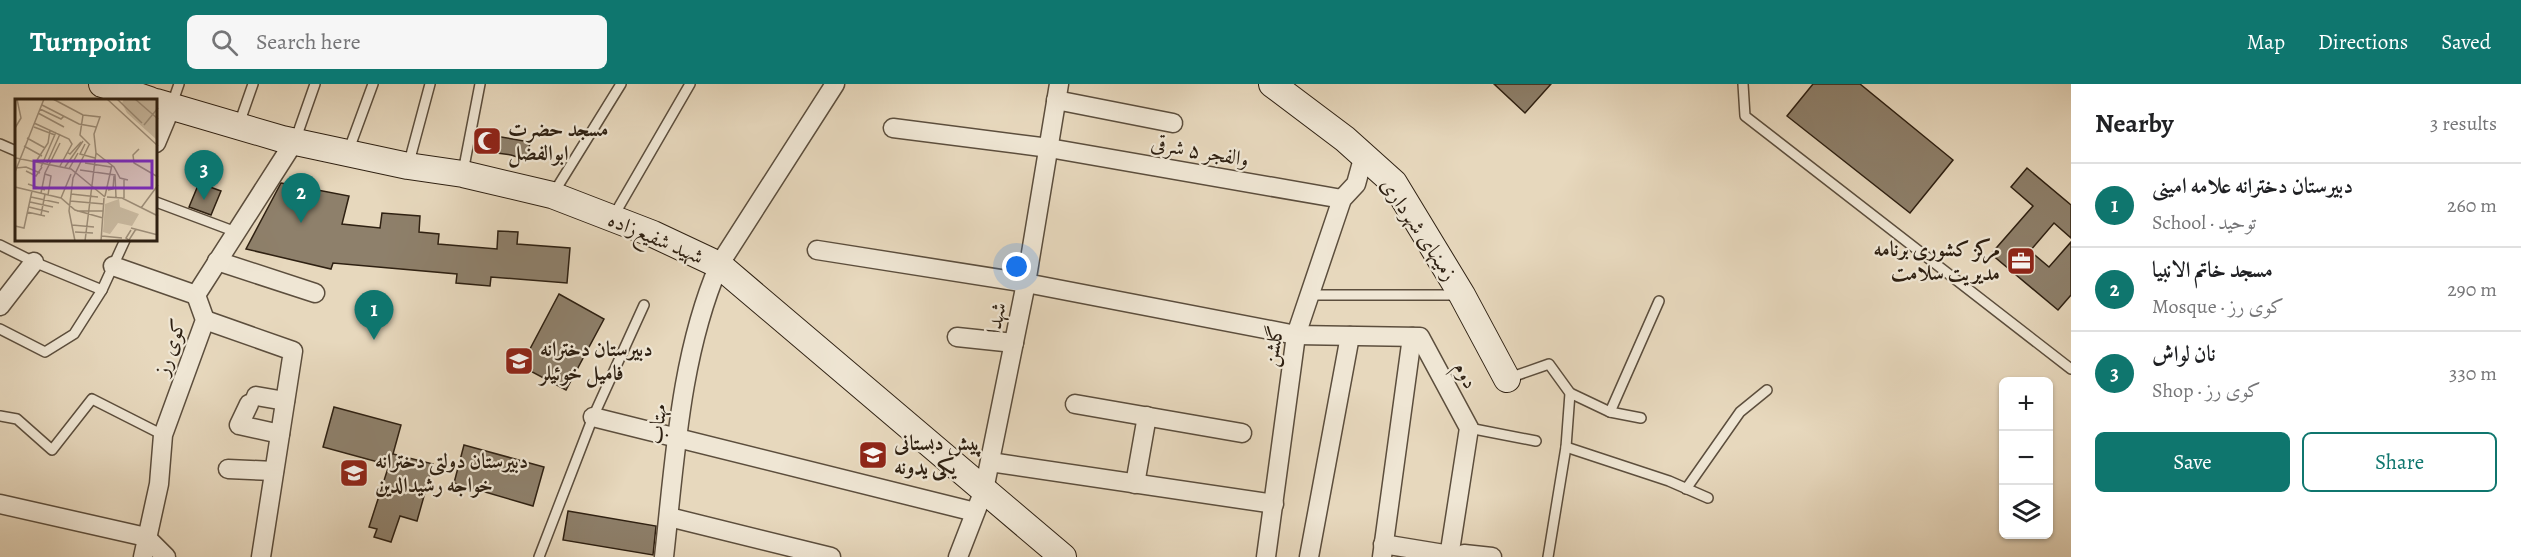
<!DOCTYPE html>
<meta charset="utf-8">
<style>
:root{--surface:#fff;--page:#f6f6f6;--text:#202124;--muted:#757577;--line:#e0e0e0;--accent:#0f766e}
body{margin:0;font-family:Alegreya,Amiri,serif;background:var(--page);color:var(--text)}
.controls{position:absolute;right:18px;bottom:18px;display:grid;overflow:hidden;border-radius:9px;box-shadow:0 2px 4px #0004}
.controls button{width:54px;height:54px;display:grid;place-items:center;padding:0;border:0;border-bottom:2px solid var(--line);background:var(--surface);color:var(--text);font:30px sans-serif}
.you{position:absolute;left:1017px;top:183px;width:21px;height:21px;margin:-15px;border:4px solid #fff;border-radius:50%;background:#1a73e8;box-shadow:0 0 0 9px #1a73e833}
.badge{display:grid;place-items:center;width:39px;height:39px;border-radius:50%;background:var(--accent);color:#fff;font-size:20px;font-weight:700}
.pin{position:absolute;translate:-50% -50px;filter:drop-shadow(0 2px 3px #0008)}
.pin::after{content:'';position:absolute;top:32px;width:21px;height:18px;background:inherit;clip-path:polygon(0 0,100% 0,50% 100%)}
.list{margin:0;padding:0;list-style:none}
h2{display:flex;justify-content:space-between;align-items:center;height:78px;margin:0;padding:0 24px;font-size:26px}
h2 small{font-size:20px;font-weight:400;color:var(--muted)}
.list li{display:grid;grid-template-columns:39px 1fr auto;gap:18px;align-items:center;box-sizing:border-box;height:84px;padding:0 24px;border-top:2px solid var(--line)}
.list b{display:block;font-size:22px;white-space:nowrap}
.list p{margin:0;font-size:20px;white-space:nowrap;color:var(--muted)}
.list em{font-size:20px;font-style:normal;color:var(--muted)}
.actions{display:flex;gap:12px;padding:18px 24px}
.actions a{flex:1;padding:14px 0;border:2px solid var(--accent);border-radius:9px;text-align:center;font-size:21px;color:var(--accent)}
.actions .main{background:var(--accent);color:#fff}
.icon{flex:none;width:33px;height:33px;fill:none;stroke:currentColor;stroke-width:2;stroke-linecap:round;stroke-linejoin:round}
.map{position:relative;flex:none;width:2071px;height:473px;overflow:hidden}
header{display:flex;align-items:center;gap:36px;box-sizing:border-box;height:84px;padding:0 30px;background:var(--accent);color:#fff}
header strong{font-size:28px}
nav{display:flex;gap:33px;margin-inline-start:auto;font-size:21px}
.search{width:420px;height:54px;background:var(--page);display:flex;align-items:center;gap:15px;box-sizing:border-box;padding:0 21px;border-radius:9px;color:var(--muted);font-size:22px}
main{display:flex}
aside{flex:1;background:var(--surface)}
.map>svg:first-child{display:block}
.building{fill:#8e806b;stroke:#2e2012;stroke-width:1.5}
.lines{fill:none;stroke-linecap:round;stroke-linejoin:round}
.lane-casing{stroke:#5c4e3d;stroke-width:12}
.street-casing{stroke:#5c4e3d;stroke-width:21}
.secondary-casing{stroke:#2e2012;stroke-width:28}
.lane{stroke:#efe6d4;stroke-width:9}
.street{stroke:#efe6d4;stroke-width:18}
.secondary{stroke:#efe6d4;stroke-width:26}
.labels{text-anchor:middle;stroke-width:4.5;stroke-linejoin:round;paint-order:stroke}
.poi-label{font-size:21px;font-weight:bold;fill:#2e2012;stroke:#efe6d4;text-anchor:start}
.street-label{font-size:21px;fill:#2e2012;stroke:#efe6d4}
.inset-road{fill:none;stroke:#9d8e79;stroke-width:1.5}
.view{fill:#7b2cbf;fill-opacity:0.15;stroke:#7b2cbf;stroke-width:3}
.inset-edge{fill:none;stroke:#2e2012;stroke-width:3}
</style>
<header>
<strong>Turnpoint</strong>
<div class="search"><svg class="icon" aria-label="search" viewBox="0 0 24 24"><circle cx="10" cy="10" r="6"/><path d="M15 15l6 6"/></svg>Search here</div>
<nav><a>Map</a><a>Directions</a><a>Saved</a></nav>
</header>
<main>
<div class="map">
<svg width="2071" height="473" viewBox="0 0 2071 473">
<rect width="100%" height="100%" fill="#e7d8bd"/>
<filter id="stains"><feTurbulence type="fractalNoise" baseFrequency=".00333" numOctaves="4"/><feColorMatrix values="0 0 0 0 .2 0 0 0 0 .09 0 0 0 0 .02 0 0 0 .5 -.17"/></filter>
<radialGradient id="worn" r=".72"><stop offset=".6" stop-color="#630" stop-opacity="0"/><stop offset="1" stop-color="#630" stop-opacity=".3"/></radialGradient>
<!-- building -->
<g class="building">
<path d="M1494,0H1551L1525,29Z"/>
<path d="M1813,0H1860L1953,76L1910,129L1787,32Z"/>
<path d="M478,49L530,58L527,76L511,71L475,66Z"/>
<path d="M2027,84L2071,121V154L2054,139L2030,167L2049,183L2071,158V211L2058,226L1991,170L2033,122L2011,103Z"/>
<path d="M199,99L221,107L211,131L189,123Z"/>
<path d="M281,99L349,112L342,140L380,144L382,129L420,132L419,148L439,150L438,160L497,165L498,147L518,148L517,160L570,164L567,199L491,193L490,202L456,199L457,190L333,179L331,185L246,165Z"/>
<path d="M559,210L604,235L566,306L521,282Z"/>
<path d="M334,323L401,341L393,370L433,380L417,437L400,432L391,458L374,453L377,445L369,443L389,381L323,363Z"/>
<path d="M464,361L544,383L533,422L454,399Z"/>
<path d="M568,427L656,442L653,471L563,456Z"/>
</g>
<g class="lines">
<!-- lane casing -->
<g class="lane-casing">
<g id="lane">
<path d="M1743,0L1745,32L2071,285"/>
<path d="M172,20L179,0"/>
<path d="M239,40L253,0"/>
<path d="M295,57L315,0"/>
<path d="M0,60L16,67"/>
<path d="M348,68L373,0"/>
<path d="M408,82L430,0"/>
<path d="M463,88L480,0"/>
<path d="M553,110L621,0"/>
<path d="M156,118L236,148"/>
<path d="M613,133L690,0"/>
<path d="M0,161L34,178L102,206"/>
<path d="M1309,211H1457"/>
<path d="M0,245L45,268L74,250L102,206L125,156"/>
<path d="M1509,294L1549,280L1570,309L1566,363L1548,473"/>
<path d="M1570,309L1610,328L1641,334"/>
<path d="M1610,328L1659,217"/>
<path d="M0,332L17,335L52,366L92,315L163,351"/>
<path d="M1469,344L1536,357"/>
<path d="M1566,363L1669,397L1708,414"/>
<path d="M1686,405L1740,328L1767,306"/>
<path d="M539,473L593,333L644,221"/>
</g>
</g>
<!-- street casing -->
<g class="street-casing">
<g id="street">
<path d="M1056,16L1173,39"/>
<path d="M893,44L1049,64L1342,115"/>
<path d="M156,59L171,23"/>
<path d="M817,166L1026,199L1296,251L1420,253L1469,344L1449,473"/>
<path d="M217,177L315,209"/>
<path d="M113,182L196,211"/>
<path d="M0,222L34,178"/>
<path d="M205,236L293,267L261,473"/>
<path d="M957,253L1014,259"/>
<path d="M256,312L285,317"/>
<path d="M249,320L239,341L280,350"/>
<path d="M1075,320L1242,349"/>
<path d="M593,333L975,428"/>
<path d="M990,378L1274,420"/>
<path d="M228,385L274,387"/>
<path d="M1135,400L1147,332"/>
<path d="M0,420L146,453L166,473"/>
<path d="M669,433L831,473"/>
<path d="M1383,460L1450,471"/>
<path d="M1464,470L1492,473"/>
<path d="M143,473L159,400L163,351L205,236L196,211L294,58"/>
<path d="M664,473C675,375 680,272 719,181L835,0"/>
<path d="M958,473L984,406L1026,199L1059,0"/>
<path d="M1266,473L1296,251L1342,115L1356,100L1364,71"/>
<path d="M1309,473L1350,252"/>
<path d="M1382,473L1412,253"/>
</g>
</g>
<!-- secondary casing -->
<g class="secondary-casing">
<g id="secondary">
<path d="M102,0L150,16"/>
<path d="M1272,0L1345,55L1394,99L1462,211L1507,295"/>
<path d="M156,18L282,55L408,82L463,90L552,111L653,150L719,181L1063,473"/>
</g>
</g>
<!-- lane -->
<use href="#lane" class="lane"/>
<!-- street -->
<use href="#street" class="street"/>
<!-- secondary -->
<use href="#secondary" class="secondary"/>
</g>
<!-- icons -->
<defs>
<g id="mosque-square" transform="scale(1.5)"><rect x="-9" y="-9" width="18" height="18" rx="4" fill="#8f2418" stroke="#efe6d4"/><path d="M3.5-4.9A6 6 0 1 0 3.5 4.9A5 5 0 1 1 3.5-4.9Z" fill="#fff"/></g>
<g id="office-square" transform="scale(1.5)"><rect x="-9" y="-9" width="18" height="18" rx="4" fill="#8f2418" stroke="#efe6d4"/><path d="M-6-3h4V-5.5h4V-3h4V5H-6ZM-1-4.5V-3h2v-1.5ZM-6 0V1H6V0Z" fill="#fff"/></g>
<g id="school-square" transform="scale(1.5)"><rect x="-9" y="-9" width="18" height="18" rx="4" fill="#8f2418" stroke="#efe6d4"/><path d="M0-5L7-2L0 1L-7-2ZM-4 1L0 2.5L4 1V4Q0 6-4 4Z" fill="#fff"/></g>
</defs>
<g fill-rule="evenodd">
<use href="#mosque-square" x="487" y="57"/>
<use href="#office-square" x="2021" y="177"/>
<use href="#school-square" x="519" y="277"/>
<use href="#school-square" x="873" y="371"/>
<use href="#school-square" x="354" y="389"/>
</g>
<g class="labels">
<!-- poi labels -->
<g class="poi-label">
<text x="508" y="52">مسجد حضرت<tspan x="508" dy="24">ابوالفضل</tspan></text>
<text x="2000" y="172" text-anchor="end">مرکز کشوری برنامه<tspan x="2000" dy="24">مدیریت سلامت</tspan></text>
<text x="540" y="272">دبیرستان دخترانه<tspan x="540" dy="24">فامیل خوئیلر</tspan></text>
<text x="894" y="366">پیش دبستانی<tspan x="894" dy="24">یکی یدونه</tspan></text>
<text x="375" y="384">دبیرستان دولتی دخترانه<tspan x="375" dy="24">خواجه رشیدالدین</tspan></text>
</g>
<!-- street labels -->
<g class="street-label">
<text transform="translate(1200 67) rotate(10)" y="7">والفجر ۵ شرقی</text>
<text transform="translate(1419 145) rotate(56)" y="7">زمینهای شهرداری</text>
<text transform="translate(656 154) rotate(23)" y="7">شهید شفیع‌زاده</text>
<text transform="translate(996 234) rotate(-79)" y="7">شهدا</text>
<text transform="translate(1273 262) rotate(-80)" y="7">گلشن</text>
<text transform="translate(170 263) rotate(-71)" y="7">کوی رز</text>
<text transform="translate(1466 291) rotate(62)" y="7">دوم</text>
<text transform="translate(657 340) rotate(-83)" y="7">مهتاب</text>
</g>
</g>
<!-- overview -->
<g transform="translate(15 15)">
<rect width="142" height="142" fill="#e7d8bd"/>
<path d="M109,0H142V41L112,14L107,4ZM104,100L105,108L124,115L117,127L103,124L95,135L88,133L90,105Z" fill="#c8b9a0"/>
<path class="inset-road" d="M38,0L68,16L85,18L79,35L81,54L70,142M92,0L143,47M102,0L127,24M120,0L143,20M27,6L64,25L81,28M25,10L46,20L49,17M23,14L49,28M68,16L65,36L75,46M19,24L54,40L57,45L45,67M129,26L143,9M19,28L40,36M0,29L6,19L2,0M12,39L30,49M70,45L65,55L80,59M9,47L27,57M124,50L118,56L119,64L143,78M52,53L55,55L66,43M81,54L99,68L105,79L113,81M1,59L56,70L90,98M22,61L33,44L35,31M32,64L45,35M70,64L96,68M26,68L41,33M50,68L68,42M1,69L11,68L25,74M54,70L63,54M65,71L100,76L101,98M11,72L21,77L27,68M0,73L29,0M30,75L36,77L33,96M13,85L30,91M0,88L46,99L60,111L88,119M93,91L98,90L99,77M26,94L30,74L45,44M56,95L83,98M90,97L97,66M16,98L44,104M92,98L107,99L143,117M46,99L56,75M109,99V80M55,102L89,105M15,103L38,108M14,108L34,113M126,109L143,86M62,112H88M12,113L30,117M26,116L30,95M57,126L79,128M0,127L9,129L17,92M116,129L143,136M116,131L111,139L114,141L121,130M60,133L78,134M87,137L107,139M60,142L54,112L58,79L74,46M86,142L89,99"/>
<path class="view" d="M19,62H137V89H19Z"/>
<rect width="142" height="142" class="inset-edge"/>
</g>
<rect width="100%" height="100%" filter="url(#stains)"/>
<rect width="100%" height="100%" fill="url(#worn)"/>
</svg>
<div class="controls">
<button>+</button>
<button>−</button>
<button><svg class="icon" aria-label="layers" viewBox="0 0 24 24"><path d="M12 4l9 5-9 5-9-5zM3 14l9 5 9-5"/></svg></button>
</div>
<div class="you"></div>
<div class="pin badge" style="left:374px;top:256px">1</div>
<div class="pin badge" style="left:301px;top:139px">2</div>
<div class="pin badge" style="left:204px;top:116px">3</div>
</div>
<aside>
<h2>Nearby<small>3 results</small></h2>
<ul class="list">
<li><span class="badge">1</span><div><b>دبیرستان دخترانه علامه امینی</b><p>School · توحید</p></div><em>260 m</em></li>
<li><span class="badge">2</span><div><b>مسجد خاتم الانبیا</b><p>Mosque · کوی رز</p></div><em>290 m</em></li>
<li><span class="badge">3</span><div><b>نان لواش</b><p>Shop · کوی رز</p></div><em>330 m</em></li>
</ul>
<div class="actions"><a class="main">Save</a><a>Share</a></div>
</aside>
</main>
